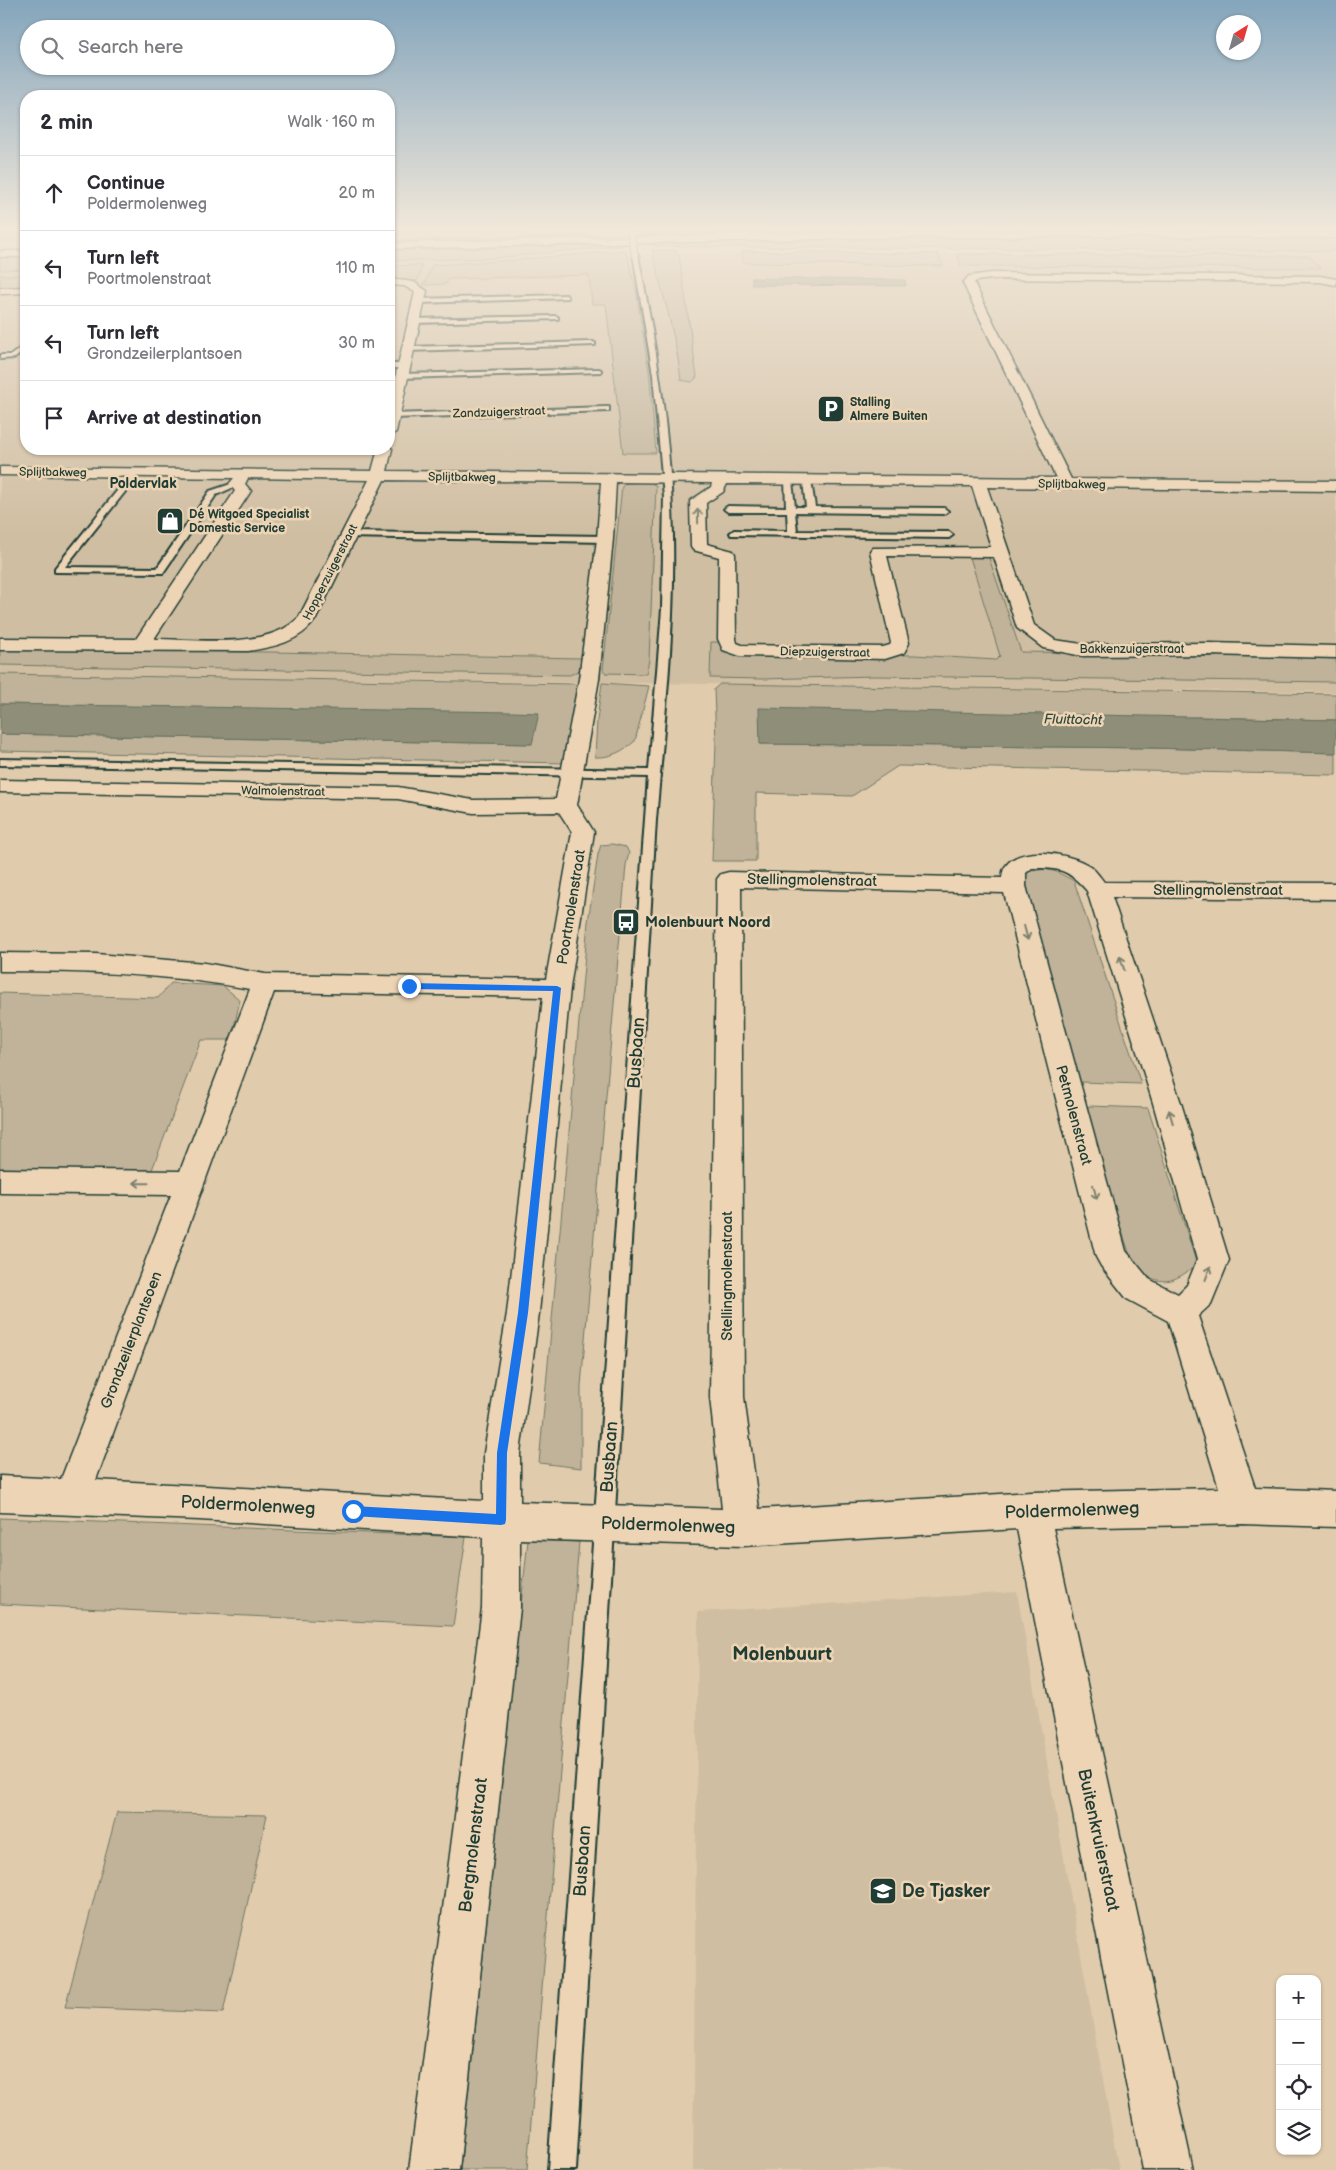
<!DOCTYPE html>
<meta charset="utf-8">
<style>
:root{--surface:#fff;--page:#f7f7f7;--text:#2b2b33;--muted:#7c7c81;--line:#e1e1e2}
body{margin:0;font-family:"Balsamiq Sans",sans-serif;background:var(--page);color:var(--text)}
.controls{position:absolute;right:15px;bottom:15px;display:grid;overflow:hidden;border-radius:10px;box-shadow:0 1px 4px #0004}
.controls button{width:45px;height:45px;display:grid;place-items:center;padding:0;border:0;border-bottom:1px solid var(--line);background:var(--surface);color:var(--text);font:25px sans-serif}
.compass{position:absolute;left:1216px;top:15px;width:45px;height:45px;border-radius:50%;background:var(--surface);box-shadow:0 1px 4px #0004;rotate:37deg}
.stop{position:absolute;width:15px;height:15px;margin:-11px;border:4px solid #1a73e8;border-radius:50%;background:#fff}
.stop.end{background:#1a73e8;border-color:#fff;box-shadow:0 1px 5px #0008}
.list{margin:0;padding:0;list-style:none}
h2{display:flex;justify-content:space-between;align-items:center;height:65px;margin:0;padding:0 20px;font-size:21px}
h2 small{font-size:16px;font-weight:400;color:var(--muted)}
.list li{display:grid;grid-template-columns:32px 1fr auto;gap:15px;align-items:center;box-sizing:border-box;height:75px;padding:0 20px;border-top:1px solid var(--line)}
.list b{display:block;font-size:19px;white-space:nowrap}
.list p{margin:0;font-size:16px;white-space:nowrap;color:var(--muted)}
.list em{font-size:16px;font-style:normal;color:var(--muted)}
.icon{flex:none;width:28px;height:28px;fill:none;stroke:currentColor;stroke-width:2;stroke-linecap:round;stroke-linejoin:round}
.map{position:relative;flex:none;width:1336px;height:2170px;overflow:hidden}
.search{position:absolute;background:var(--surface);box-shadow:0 1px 4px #0004;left:20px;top:20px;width:375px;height:55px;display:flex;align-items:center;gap:12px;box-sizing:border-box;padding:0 18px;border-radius:28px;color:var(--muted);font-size:19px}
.panel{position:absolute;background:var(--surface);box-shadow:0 1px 4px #0004;left:20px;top:90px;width:375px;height:365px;border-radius:20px}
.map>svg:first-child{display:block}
.built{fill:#d0bea2}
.green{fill:#c0b399;stroke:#707866}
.water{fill:#8f8f79;stroke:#626e5d}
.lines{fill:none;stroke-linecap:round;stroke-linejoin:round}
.lane-casing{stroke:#1f3d34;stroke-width:4}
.street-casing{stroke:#1f3d34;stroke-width:3}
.highway-casing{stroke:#1f3d34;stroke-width:3}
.lane{fill:#edd4b5;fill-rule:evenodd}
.street{fill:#edd4b5;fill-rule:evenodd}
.highway{fill:#edd4b5;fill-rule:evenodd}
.lane-bridge-casing{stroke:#1f3d34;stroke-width:8;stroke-linecap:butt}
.lane-bridge{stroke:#edd4b5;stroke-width:6}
.oneway{stroke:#7c816e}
.route{fill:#1a73e8}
.labels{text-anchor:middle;stroke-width:5;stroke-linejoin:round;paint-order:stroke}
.far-poi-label{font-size:12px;font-weight:bold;fill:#1f3d34;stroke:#edd4b5;text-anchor:start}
.far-street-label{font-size:12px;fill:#1f3d34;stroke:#edd4b5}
.far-neighbourhood-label{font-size:14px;font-weight:bold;fill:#1f3d34;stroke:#edd4b5}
.far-water-label{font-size:14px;font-style:italic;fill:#30493e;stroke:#edd4b5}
.street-label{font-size:15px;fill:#1f3d34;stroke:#edd4b5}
.poi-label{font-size:15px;font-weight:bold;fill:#1f3d34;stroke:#edd4b5;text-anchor:start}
.near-street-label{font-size:18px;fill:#1f3d34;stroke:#edd4b5}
.near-poi-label{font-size:18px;font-weight:bold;fill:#1f3d34;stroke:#edd4b5;text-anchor:start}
.near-neighbourhood-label{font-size:19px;font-weight:bold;fill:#1f3d34;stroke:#edd4b5}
</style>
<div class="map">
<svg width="1336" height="2170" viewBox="0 0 1336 2170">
<rect width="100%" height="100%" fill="#e1cbad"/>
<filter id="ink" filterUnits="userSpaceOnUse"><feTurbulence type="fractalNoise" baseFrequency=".02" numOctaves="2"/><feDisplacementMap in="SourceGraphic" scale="10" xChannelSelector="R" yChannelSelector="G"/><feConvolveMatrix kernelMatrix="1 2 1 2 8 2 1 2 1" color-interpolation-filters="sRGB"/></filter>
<g filter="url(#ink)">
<!-- built -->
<g class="built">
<path d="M1336,251V692L0,675V258H26V449H389V256Z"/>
<path d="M1017,1592L1119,2170H693L698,1612Z"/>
</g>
<!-- green -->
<g class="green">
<rect x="0" y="230" width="26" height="11"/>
<path d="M389,230H569L389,235Z"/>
<path d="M734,230H969L648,236L647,232Z"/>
<path d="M620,234V237L389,243V240Z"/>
<path d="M877,235L1336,237V251L720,247L651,246L650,240Z"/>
<path d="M621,241L622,246L494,258L389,261V247Z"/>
<path d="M626,250L636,291L649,371L656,453H623L606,304H592L589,275L448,279L446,284L424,285L422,284L426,282L432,265L514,260Z"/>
<path d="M652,250H677L679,255L697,377L692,382L681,380C676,335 662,293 652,250Z"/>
<path d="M742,251L938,254L943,266L749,263L743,262Z"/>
<path d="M957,254L1309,256L1321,268L961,266Z"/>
<path d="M0,256H26V269L0,270Z"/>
<path d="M422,265L418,280L413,281L389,279V266Z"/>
<rect x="0" y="275" width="26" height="13"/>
<path d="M641,481L650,482L656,486L649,660L646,674L606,673L603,670L622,486L628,482Z"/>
<path d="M969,554L988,555L1021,652L1336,657V682L875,676L762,679L710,678L711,642H721L742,653L914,655L996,660L1000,656Z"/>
<path d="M0,650L272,652L581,658L580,670L570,675L0,665Z"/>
<path d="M0,674L575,684L578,687L564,763L0,751V734L531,744L538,714L0,704Z"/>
<path d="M602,683L649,686L635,741C623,751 611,758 595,757L597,720Z"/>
<path d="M720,684L1336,694V720L1199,717L760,730L761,744L1151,748L1336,753V775L898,766L852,796L756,793V861H712L716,741L714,689Z"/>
<path d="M612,844L626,847L629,853L626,865L581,1386V1468L539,1463L588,922L598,854L601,845Z"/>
<path d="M1045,869L1057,872L1074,881L1141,1084L1080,1082L1045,959L1024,877L1028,872Z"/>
<path d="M171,983L223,986L240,1000L231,1040H201L150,1175L0,1171V993L158,998Z"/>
<path d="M1089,1106L1148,1108L1197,1265C1171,1284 1162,1287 1134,1268L1084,1114Z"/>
<path d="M0,1518L466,1537L453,1626L0,1604Z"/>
<path d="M528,1540L579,1542L527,2170H460Z"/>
<path d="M117,1812L267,1815L223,2013L65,2007Z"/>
</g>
<!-- water -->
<g class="water">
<path d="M752,278L905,280L906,286L752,285Z"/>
<path d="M0,704L513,712L539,713L532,744L0,734Z"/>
<path d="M759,708L1336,720V753L1151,748L760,744Z"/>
</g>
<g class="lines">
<!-- lane casing -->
<g class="lane-casing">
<g id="lane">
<path d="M633,254L638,255C657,348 671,441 673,536C675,631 664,726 656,820L576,2170H548L648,777L0,765V759L649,770L662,609L664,497L653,375Z"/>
<path d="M566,295L568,298L419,303L416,301L419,299Z"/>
<path d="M556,316L558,317V319L414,323L411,321L414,319Z"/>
<path d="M593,342L595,343V345L407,351L404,349L407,347Z"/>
<path d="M26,344V349L15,358L0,359V355H11Z"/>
<path d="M389,364H404L407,366L404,368H389Z"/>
<path d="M599,369L601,370V372L402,378L399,376L402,374Z"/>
<path d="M606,407H609V411L392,418L389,417L392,414Z"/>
<path d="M133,471L140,473L65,567L157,568L210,491L237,482L241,484L216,495L163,573L55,572V568Z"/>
<path d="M785,479L792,481L795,507H806L803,481L807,479L811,481L815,507L944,508L948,511L944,514L795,512L797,531L949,532L953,535L949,538L731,535L730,533L734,530L788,531L787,512H728L724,509L728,506L786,507Z"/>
<path d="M349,532L605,536L609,539L605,542L346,537L345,535Z"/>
</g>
</g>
<!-- street casing -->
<g class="street-casing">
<g id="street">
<path d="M991,273L1320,276L1336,279V285L1320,282L991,279L976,281L974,283L1071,479L1336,481V491L987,487L1034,625L1055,640L1082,644L1209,643L1336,646V658L1209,655L1082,656L1043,648L1017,628L994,557L887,556L909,643L904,653L885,659L740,656L723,650L718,639L719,557L693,550L691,547L690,501L711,487L712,483L616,482L613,539L599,679L577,805L594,832L570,988L539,1313L520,1453V1502L722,1509L710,1397L717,879L721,874L729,872L1002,878C1003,841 1072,852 1091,867C1096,871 1100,877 1104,882L1336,883V899L1112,897L1181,1103L1229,1260L1211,1304L1198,1316L1255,1488L1336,1491V1527L1243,1524L1053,1528L1193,2170H1143L1017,1529L743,1546L520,1539V1608L459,2170H409L482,1608L483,1537L199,1520L0,1512V1476L61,1479L171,1195L0,1193V1169L180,1171L250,989C167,974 84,971 0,971V953L96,954L205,963L265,974L546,979L572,832L559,812L473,813L398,799L0,792V780L398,787L473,800L556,799L579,679L597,539L601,482L384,480L316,619C300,642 274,647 248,651L0,650V638L136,639L235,491L229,484L234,478L0,475V467L372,471L378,449H389V446L392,449L387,471L1056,478L963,283L969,276ZM248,478L369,480L299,617C269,650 196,639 154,639L251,491L245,484ZM727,484L972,486L991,547L872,548L870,551L891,643L890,645L883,647L742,645L737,643L736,639L735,554L733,551L707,544L706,503L723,492ZM1032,868C1060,868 1068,869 1087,891L1153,1103L1197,1260L1187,1285L1178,1294L1149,1279L1126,1251L1026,886V873ZM741,887L1004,893L1096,1257L1101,1266L1127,1299L1168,1321L1219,1488L1031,1492L759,1509L744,1397ZM274,992L543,997L507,1313L484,1453V1501L96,1480Z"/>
<path d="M389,279L414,282L427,291L396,432L389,436V404L415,292L404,286L389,285Z"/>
<path d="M26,287V293L0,294V288Z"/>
</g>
</g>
<!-- highway casing -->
<g class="highway-casing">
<g id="highway">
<path d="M981,231L1336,232V238L1099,236L862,238L389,249V243L744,234Z"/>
<rect x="0" y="251" width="26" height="6"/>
</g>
</g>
<!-- lane -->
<use href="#lane" class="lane"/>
<!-- street -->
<use href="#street" class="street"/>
<!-- highway -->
<use href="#highway" class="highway"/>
<!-- lane-bridge casing -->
<g class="lane-bridge-casing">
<path id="lane-bridge" d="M630,230L635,255"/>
</g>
<!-- lane-bridge -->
<use href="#lane-bridge" class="lane-bridge"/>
</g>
<!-- one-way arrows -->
<defs><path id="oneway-shaft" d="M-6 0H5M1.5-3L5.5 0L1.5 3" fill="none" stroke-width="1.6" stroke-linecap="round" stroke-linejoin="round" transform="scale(1.25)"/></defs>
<g class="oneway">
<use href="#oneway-shaft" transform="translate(698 516) rotate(-91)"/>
<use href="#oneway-shaft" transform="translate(1026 933) rotate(75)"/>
<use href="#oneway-shaft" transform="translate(1122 963) rotate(-108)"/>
<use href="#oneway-shaft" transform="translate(1171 1117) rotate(-106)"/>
<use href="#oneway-shaft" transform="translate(141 1183) rotate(-179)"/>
<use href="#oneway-shaft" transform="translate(1095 1192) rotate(75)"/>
<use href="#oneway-shaft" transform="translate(1208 1273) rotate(-70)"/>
</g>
</g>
<!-- sky -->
<linearGradient id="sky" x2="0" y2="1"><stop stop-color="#84a5bc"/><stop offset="0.43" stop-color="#f2e8da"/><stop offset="1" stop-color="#f2e8da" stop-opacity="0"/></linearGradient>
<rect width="1336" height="534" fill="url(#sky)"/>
<!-- route -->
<path class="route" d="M409,983L557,986L561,988L528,1313L507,1453L506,1520L505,1524L501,1525L353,1516L349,1515L348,1511L349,1507L353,1506L496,1514L497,1453L518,1313L553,991L409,989L405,986Z"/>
<!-- icons -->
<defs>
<g id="parking-square" transform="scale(1.4375)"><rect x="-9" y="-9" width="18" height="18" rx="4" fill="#1f3d34" stroke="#edd4b5"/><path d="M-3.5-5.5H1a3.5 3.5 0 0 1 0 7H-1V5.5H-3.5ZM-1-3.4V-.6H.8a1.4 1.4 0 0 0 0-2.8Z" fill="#fff"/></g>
<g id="shop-square" transform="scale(1.4375)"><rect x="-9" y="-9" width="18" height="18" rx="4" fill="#1f3d34" stroke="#edd4b5"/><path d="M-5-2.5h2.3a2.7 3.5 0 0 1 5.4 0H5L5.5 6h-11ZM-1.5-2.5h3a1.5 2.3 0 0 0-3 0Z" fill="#fff"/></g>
<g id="bus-square" transform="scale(1.4375)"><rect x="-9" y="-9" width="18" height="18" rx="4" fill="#1f3d34" stroke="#edd4b5"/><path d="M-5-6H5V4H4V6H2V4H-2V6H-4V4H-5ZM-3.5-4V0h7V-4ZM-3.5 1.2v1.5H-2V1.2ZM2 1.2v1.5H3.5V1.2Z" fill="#fff"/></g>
<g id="school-square" transform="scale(1.4375)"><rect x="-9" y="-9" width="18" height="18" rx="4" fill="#1f3d34" stroke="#edd4b5"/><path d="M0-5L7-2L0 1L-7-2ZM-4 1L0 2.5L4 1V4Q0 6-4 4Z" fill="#fff"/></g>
</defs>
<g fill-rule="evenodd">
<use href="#parking-square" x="831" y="409"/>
<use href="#shop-square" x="170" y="521"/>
<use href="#bus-square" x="626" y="922"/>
<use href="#school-square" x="883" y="1891"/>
</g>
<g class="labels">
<!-- far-poi labels -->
<g class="far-poi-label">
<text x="850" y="406">Stalling<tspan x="850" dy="14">Almere Buiten</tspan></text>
<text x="189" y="518">Dé Witgoed Specialist<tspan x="189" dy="14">Domestic Service</tspan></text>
</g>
<!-- far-street labels -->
<g class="far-street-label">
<text transform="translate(499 412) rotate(-2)" y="4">Zandzuigerstraat</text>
<text transform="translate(53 472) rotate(1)" y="4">Splijtbakweg</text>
<text transform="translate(462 477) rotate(1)" y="4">Splijtbakweg</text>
<text transform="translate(1072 484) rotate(1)" y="4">Splijtbakweg</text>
<text transform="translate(330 572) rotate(-63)" y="4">Hopperzuigerstraat</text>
<text x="1132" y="653">Bakkenzuigerstraat</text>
<text transform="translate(825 652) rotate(1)" y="4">Diepzuigerstraat</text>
<text transform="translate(283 791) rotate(1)" y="4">Walmolenstraat</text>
</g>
<!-- far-neighbourhood labels -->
<g class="far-neighbourhood-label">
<text x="143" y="488">Poldervlak</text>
</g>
<!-- far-water labels -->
<g class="far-water-label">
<text transform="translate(1073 719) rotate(1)" y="5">Fluittocht</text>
</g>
<!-- street labels -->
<g class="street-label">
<text transform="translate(812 880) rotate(1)" y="5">Stellingmolenstraat</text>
<text x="1218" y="895">Stellingmolenstraat</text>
<text transform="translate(571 907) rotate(-81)" y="5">Poortmolenstraat</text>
<text transform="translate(1074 1115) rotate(75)" y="5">Petmolenstraat</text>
<text transform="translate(727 1276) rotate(-90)" y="5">Stellingmolenstraat</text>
<text transform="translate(131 1340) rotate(-69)" y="5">Grondzeilerplantsoen</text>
</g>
<!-- poi labels -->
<g class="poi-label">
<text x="645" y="927">Molenbuurt Noord</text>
</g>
<!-- near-street labels -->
<g class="near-street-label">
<text transform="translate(636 1053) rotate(-86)" y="6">Busbaan</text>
<text transform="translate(609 1457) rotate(-86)" y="6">Busbaan</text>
<text transform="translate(248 1505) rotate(3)" y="6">Poldermolenweg</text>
<text transform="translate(1072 1510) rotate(-2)" y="6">Poldermolenweg</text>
<text transform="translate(668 1525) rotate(2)" y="6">Poldermolenweg</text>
<text transform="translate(1099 1840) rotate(78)" y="6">Buitenkruierstraat</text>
<text transform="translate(473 1845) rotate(-83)" y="6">Bergmolenstraat</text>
<text transform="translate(582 1861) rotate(-86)" y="6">Busbaan</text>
</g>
<!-- near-poi labels -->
<g class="near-poi-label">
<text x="902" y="1897">De Tjasker</text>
</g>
<!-- near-neighbourhood labels -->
<g class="near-neighbourhood-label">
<text x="782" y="1660">Molenbuurt</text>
</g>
</g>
</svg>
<div class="controls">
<button>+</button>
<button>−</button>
<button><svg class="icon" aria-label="locate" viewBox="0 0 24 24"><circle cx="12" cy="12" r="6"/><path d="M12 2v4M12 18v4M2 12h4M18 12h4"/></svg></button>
<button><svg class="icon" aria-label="layers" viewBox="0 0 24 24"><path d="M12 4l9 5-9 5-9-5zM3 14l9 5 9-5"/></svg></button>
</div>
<svg class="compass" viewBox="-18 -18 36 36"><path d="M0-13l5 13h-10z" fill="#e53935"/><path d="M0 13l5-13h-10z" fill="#7c7c81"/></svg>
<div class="stop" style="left:353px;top:1511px"></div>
<div class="stop end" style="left:409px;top:986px"></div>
<div class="search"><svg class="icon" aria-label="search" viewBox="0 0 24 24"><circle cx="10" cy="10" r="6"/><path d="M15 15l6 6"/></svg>Search here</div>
<section class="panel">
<h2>2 min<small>Walk · 160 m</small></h2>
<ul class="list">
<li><svg class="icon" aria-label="ahead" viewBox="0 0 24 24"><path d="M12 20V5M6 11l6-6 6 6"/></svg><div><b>Continue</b><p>Poldermolenweg</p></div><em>20 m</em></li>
<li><svg class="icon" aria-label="left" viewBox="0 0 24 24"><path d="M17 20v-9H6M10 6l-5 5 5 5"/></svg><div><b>Turn left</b><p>Poortmolenstraat</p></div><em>110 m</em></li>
<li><svg class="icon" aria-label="left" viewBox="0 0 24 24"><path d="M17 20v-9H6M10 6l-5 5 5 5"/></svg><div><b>Turn left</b><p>Grondzeilerplantsoen</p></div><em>30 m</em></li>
<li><svg class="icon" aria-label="arrive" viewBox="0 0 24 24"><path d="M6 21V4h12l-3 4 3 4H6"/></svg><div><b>Arrive at destination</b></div></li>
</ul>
</section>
</div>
